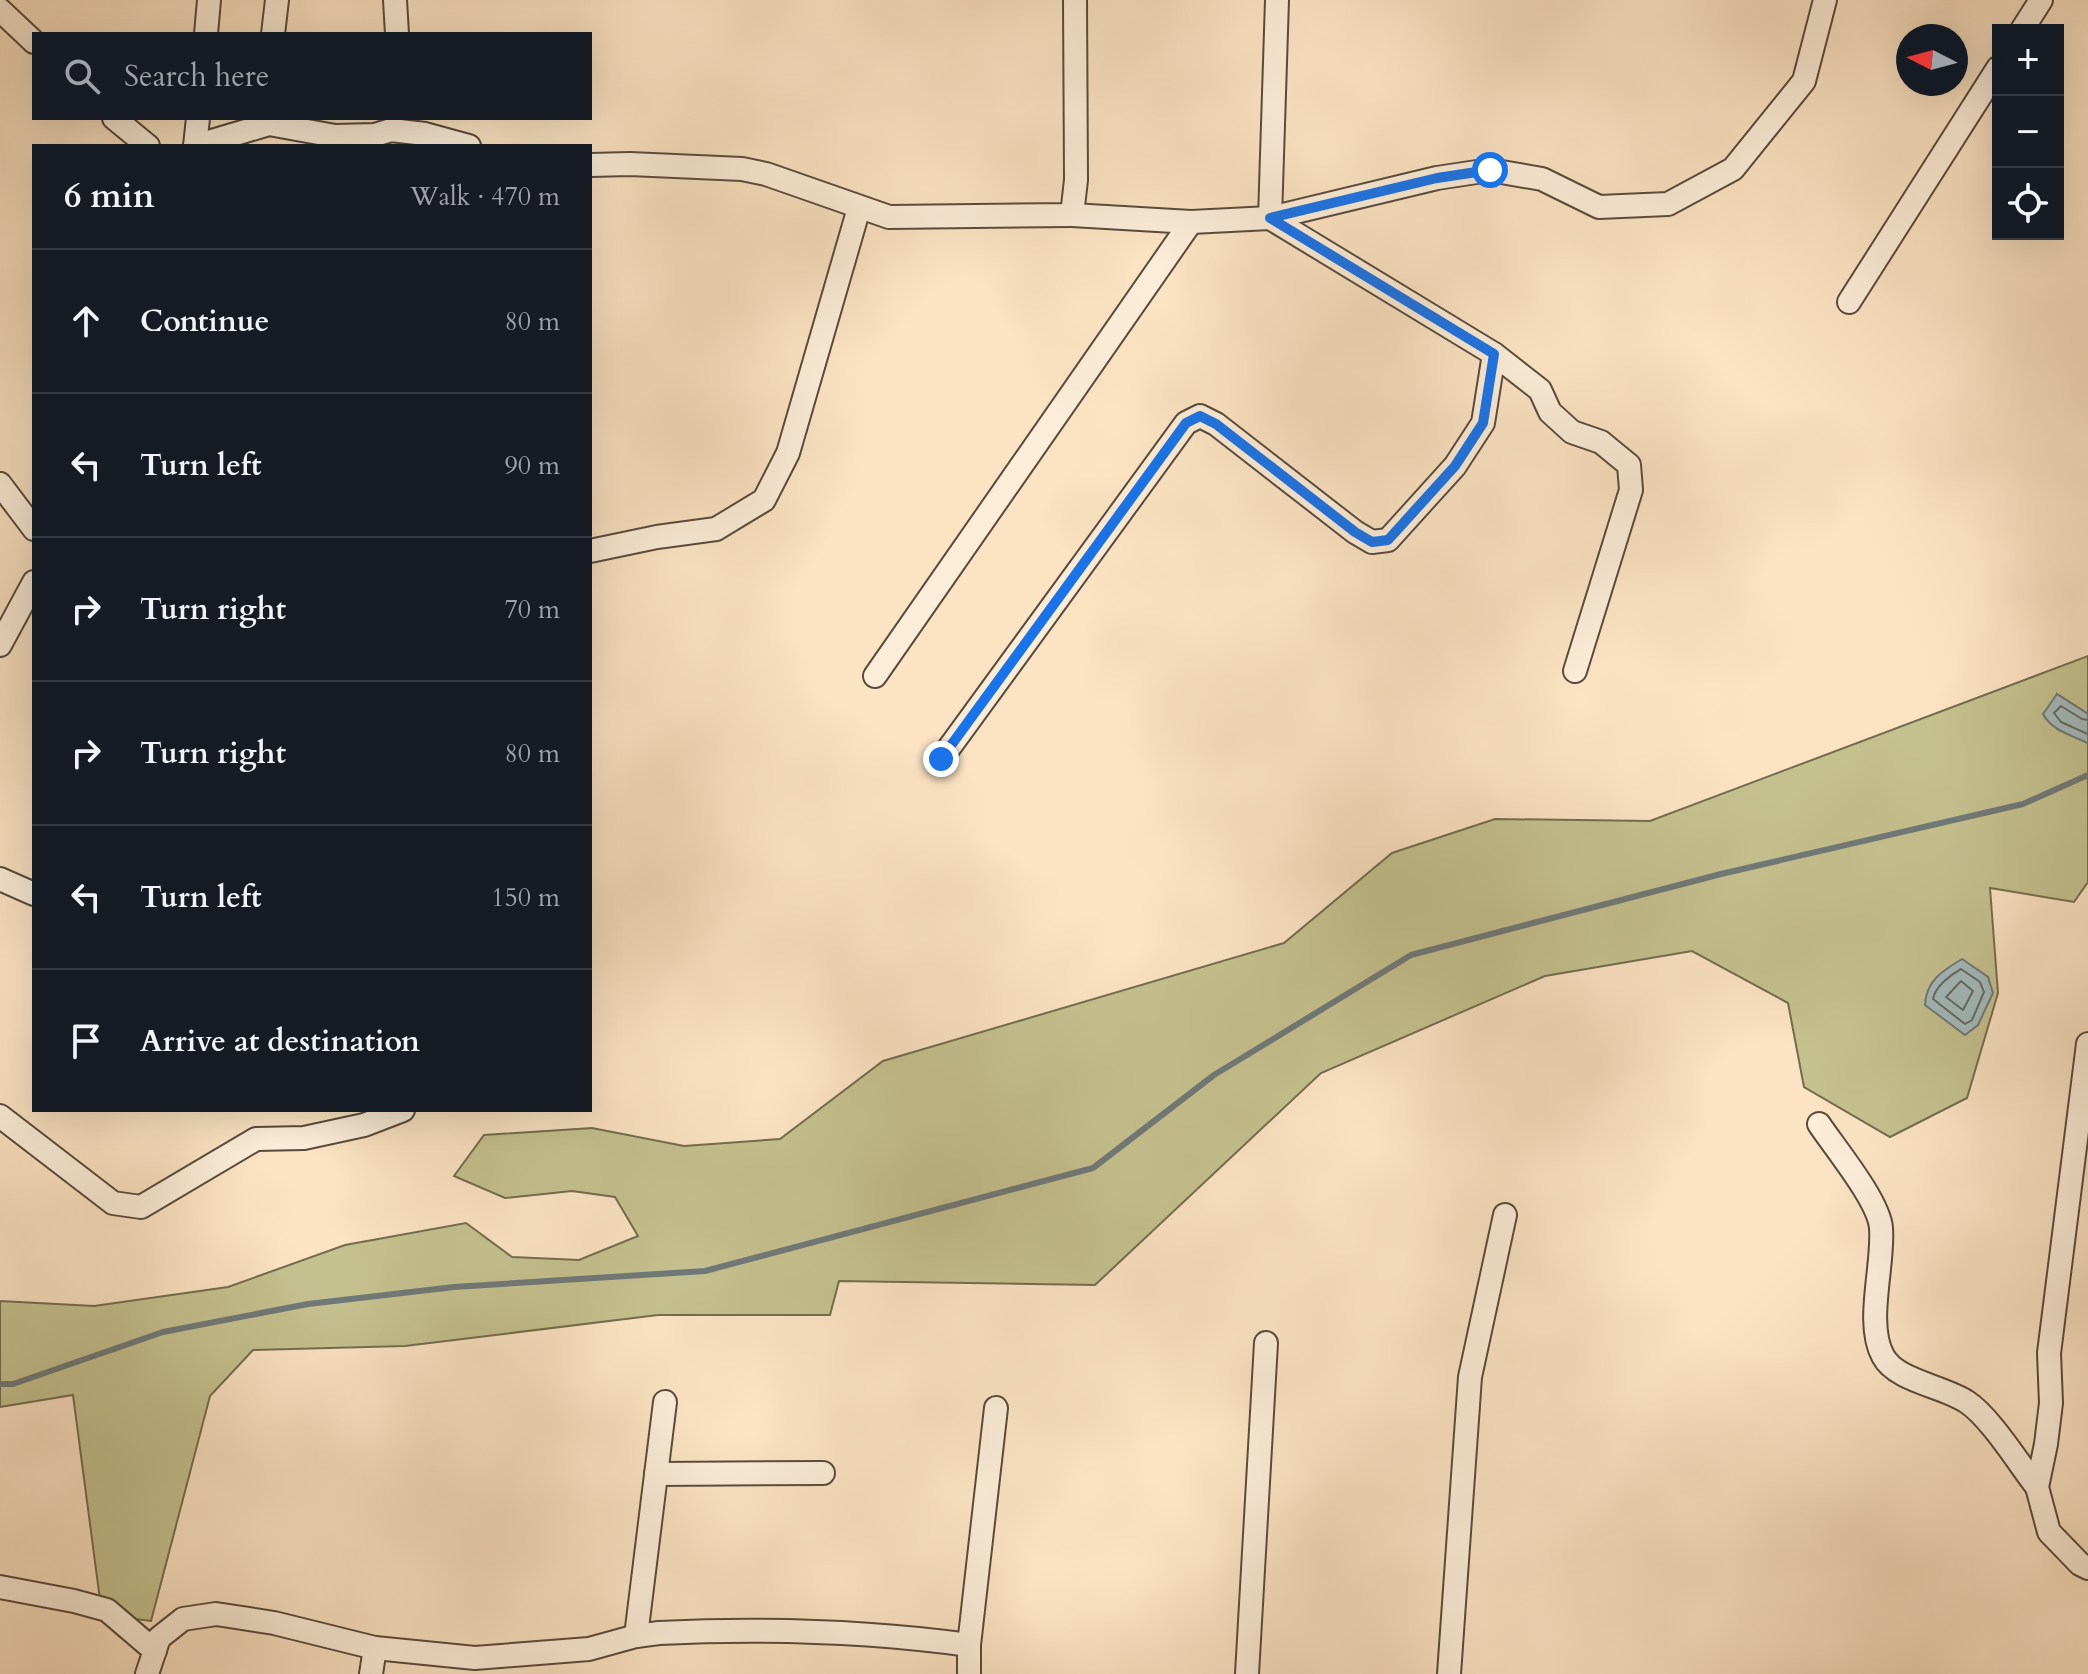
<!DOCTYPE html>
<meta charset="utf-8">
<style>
:root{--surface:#171b24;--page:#20242c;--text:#f1f3f6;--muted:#9ea1a6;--line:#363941}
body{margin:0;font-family:Cardo,serif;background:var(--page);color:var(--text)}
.controls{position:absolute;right:24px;top:24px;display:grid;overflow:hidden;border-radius:0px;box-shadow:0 8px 32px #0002}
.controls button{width:72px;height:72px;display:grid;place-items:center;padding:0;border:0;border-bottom:2px solid var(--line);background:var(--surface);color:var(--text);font:40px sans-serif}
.compass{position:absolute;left:1896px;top:24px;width:72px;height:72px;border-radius:50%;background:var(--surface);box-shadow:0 8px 32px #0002;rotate:276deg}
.stop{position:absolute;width:24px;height:24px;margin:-18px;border:6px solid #1a73e8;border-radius:50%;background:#fff}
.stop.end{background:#1a73e8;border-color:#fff;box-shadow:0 2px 8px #0008}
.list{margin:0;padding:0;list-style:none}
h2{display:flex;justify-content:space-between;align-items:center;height:104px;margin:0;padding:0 32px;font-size:34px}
h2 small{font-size:26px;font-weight:400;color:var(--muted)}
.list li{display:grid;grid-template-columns:52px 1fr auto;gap:24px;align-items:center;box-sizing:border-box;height:144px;padding:0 32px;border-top:2px solid var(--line)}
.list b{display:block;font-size:30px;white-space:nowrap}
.list em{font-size:26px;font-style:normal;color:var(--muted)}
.icon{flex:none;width:44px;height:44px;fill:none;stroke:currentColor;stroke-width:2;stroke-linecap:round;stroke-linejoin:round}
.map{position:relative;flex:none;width:2088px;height:1674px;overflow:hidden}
.search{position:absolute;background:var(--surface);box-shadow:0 8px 32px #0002;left:32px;top:32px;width:560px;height:88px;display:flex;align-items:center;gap:20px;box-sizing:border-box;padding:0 28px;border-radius:0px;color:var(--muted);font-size:30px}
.panel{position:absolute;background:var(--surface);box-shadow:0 8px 32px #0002;left:32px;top:144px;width:560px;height:968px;border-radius:0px}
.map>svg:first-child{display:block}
.green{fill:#c5c18f;stroke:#746c4f;stroke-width:2}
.water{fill:#a3bbbe;stroke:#707978;stroke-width:2}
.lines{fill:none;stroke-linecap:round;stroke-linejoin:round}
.shore{stroke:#646966;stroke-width:2}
.stream{stroke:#707978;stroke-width:6}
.minor-casing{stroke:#5a4a3c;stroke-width:26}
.minor{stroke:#fcedd8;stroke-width:22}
.route{stroke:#1a73e8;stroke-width:10}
</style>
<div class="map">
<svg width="2088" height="1674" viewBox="0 0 2088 1674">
<rect width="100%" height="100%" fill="#fbe3c3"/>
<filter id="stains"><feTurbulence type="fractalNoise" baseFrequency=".0025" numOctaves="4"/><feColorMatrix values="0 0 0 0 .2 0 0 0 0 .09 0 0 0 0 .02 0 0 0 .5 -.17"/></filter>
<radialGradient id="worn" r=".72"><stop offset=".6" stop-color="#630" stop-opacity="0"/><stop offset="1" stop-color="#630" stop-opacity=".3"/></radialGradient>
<!-- green -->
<path class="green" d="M2088,656V714L2057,694V729L2088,743V882L2074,902L1990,888L1998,993L1967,1098L1890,1137L1804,1087L1788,1003L1692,951L1545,976L1321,1073L1095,1285L839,1281L830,1315H658L405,1346L253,1350L210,1396L151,1621L102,1615L73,1395L0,1407V1301L94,1306L228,1287L345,1245L466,1223L512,1257L579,1260L638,1236L615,1197L572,1191L505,1198L454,1176L484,1135L592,1128L684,1146L780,1139L883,1061L1284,943L1392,853L1495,819L1650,821Z"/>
<!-- water -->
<g class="water">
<path d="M2057,694L2088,714V743C2073,736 2051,730 2043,714Z"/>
<path d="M1962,959L1988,977L1993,993L1978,1025L1965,1035L1925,1005C1926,981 1942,971 1962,959Z"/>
</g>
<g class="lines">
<!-- shore -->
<g class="shore">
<path d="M2088,720L2082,719L2061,706L2054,713L2061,722L2088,734"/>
<path d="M1961,969L1980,982L1984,992L1972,1020L1965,1024L1933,999C1935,987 1950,975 1961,969Z"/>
<path d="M1961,981L1973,991L1963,1010L1946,997Z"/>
</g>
<!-- stream -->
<path class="stream" d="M0,1384H13L163,1332L308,1304L454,1287L705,1271L1093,1168L1214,1075L1411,955L1721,874L2023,804L2088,775"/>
<!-- minor casing -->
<g class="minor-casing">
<g id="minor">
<path d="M395,0L397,34"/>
<path d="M1277,0L1270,218L1494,354L1540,390L1550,412L1572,432L1601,442L1629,465L1631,490L1575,671"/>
<path d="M0,10L34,42"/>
<path d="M2022,30L2041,0"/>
<path d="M206,34L209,0"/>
<path d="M273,34L277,0"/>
<path d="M114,118L148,146"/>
<path d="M195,146L269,124L335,136L375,135L391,130L425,134L469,146"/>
<path d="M195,146L198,118"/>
<path d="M590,165L630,164L742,169L766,174L889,217L1072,215L1076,180L1075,0"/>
<path d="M1072,215L1191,222L1270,218L1437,178L1490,170L1542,179L1599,207L1668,204L1733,169L1804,81L1825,0"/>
<path d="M1849,302L1998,68"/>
<path d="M0,484L34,529"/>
<path d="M590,551L657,537L716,529L764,500L788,453L859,208"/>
<path d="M0,645L34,582"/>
<path d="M875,676L1191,222"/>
<path d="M941,759L1186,423L1200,416L1216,424L1355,532L1372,542L1388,540L1455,466L1483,423L1494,354"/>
<path d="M0,879L34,894"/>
<path d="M2088,1044L2049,1353L2051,1403L2046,1444L2037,1487L2049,1532L2080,1564L2088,1568"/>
<path d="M0,1116L113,1203L141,1207L256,1139L304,1138L364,1125L403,1110"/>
<path d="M1819,1124C1835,1148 1879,1201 1881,1228C1884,1266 1865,1323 1883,1356C1896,1381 1943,1386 1967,1402C1990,1417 2019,1464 2037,1487"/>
<path d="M656,1474L823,1473"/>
<path d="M0,1587L74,1601L107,1610L155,1651"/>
<path d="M636,1636L665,1402"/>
<path d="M969,1645L996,1408"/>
<path d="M147,1674L159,1638L183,1619L216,1614L274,1623L375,1648L475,1658L589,1649L636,1636L659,1633C763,1628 866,1631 969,1645V1674"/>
<path d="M371,1674L375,1648"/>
<path d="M1247,1674L1266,1343"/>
<path d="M1449,1674L1470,1377L1505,1215"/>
</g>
</g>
<!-- minor -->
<use href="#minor" class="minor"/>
</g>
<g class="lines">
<!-- route -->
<path class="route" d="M941,759L1186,423L1200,416L1216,424L1355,532L1372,542L1388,540L1455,466L1483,423L1494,354L1270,218L1437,178L1490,170"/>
</g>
<rect width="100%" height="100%" filter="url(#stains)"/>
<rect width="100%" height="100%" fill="url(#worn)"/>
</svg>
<div class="controls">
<button>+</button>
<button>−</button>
<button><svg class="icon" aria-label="locate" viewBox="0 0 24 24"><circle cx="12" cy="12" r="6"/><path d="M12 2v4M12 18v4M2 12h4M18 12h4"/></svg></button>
</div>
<svg class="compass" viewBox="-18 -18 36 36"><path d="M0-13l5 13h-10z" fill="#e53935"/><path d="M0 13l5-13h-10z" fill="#9ea1a6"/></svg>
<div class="stop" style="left:1490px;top:170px"></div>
<div class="stop end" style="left:941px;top:759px"></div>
<div class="search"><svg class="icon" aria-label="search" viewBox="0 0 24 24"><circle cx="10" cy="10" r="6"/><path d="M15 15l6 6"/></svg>Search here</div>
<section class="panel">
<h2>6 min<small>Walk · 470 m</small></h2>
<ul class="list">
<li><svg class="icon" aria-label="ahead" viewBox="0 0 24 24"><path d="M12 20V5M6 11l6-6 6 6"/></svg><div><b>Continue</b></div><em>80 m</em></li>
<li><svg class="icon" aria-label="left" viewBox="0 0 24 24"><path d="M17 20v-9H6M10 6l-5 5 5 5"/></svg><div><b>Turn left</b></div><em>90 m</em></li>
<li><svg class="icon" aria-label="right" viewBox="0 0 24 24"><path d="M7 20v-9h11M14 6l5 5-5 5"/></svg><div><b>Turn right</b></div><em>70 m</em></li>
<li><svg class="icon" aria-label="right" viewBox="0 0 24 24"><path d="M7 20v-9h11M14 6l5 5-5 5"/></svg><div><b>Turn right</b></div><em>80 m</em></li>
<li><svg class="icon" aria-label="left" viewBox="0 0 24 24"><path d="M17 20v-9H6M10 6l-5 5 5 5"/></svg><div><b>Turn left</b></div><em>150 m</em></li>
<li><svg class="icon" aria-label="arrive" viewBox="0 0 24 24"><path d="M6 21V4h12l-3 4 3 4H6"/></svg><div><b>Arrive at destination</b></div></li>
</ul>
</section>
</div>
